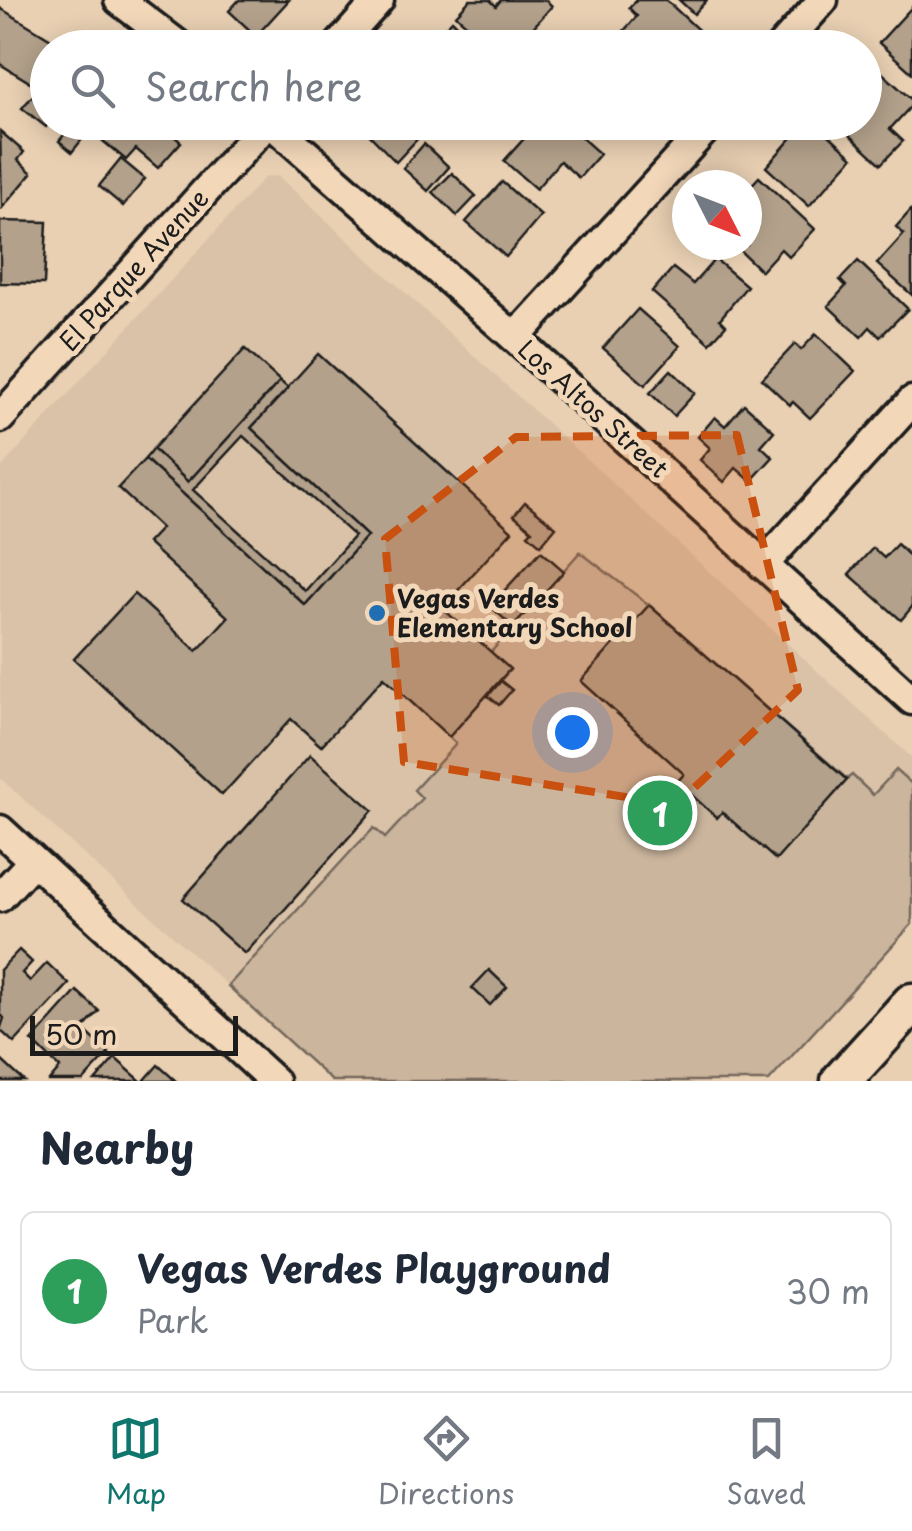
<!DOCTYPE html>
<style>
:root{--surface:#fff;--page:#f6f6f7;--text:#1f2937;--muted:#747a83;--line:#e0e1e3;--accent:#0f766e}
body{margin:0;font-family:"Playpen Sans",sans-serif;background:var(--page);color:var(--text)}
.compass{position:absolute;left:672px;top:170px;width:90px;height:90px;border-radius:50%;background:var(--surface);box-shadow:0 5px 25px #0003;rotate:132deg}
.scale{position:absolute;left:30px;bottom:25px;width:208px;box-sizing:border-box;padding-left:10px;border:5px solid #1c1c1c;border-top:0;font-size:28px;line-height:35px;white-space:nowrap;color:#1c1c1c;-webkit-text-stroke:8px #f2d7b9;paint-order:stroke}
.you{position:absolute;left:572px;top:732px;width:35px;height:35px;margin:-25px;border:8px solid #fff;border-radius:50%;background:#1a73e8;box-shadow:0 0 0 15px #1a73e833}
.badge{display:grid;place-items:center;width:65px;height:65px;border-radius:50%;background:var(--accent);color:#fff;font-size:32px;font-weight:700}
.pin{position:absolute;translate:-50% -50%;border:5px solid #fff;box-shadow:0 2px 10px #0006}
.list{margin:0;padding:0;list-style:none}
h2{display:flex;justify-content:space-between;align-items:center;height:130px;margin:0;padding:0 40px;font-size:42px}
h2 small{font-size:32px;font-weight:400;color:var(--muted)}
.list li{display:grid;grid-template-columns:65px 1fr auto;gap:30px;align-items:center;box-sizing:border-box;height:160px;margin:0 20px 20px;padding:0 20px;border:2px solid var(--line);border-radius:15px}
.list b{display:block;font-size:38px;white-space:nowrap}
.list p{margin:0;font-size:32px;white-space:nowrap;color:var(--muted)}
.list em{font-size:32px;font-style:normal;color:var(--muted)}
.icon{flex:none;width:55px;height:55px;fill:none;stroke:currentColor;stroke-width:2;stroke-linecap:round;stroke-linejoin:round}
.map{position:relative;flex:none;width:912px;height:1081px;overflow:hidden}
.search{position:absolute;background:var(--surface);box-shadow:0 5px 25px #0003;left:30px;right:30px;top:30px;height:110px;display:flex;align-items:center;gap:25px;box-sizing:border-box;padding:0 35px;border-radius:55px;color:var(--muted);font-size:38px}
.sheet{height:310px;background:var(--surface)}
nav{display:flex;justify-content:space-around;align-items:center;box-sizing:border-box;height:140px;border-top:2px solid var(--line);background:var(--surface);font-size:28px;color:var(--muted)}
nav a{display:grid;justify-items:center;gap:5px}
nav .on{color:var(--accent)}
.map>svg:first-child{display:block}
.built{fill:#d9c2a7}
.green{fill:#cbb59d;stroke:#74685c;stroke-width:2.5}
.building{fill:#b3a18b;stroke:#1c1c1c;stroke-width:2.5;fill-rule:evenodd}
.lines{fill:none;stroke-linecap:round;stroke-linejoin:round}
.street-casing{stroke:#1c1c1c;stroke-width:35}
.secondary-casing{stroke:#1c1c1c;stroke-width:45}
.street{stroke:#f2d7b9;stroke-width:28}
.secondary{stroke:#f2d7b9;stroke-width:38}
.marked{fill:#c9500e;fill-opacity:0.2;stroke:#c9500e;stroke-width:8;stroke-dasharray:20 12;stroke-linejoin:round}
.poi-dot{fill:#1f6fb2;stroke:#f2d7b9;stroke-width:4}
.labels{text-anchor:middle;stroke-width:10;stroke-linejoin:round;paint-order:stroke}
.street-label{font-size:25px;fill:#1c1c1c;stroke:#f2d7b9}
.poi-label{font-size:25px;font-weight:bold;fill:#1c1c1c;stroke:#f2d7b9;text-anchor:start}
</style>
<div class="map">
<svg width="912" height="1081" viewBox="0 0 912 1081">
<rect width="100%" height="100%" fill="#e9d0b3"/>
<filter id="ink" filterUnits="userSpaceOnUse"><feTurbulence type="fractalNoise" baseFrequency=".01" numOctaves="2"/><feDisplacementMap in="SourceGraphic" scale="20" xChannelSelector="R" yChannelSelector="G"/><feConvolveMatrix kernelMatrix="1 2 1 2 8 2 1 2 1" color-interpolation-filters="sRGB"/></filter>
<g filter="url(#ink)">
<!-- built -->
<path class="built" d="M278,176L912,758V924L769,1081H332L0,778V469L265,177Z"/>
<!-- green -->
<path class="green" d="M580,552L649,605L847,779L852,775L873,795L896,770L912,784V924L769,1081H332L228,986L355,847L374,828L385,838L422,798L414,790L456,744L449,737L510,670L491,652Z"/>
<!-- building -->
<g class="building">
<path d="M239,0H289L256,36L229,11Z"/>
<path d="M470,0H490L496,6L501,0H546L552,6L515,48H493L456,15Z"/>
<path d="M637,0H666L707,38L698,48H672L668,44L665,48H620L614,42L637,16L629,8Z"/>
<path d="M679,0H707L694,14Z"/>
<path d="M912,7V73L879,43Z"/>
<path d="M0,8L56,42L53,48H48V56L31,83L0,64Z"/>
<path d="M452,20L480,48H426Z"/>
<path d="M867,59L912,100V105L890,129L903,141L881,164L839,125L864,122Z"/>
<path d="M48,78L49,122L46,127L22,108Z"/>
<path d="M58,122H96L72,152L59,141L68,130Z"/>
<path d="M120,122H158L181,142L158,168L136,149L126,160L103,141Z"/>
<path d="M357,122H433L396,162Z"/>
<path d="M523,122H564L600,154L579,178L560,161L536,189L504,161L529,133L521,126Z"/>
<path d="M806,122H815L853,157L809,206L766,167Z"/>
<path d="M0,131L24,152L18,160L32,173L2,208Z"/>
<path d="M424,144L449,167L428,191L403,168Z"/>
<path d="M121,159L145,179L123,206L99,186Z"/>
<path d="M452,173L476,196L457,216L433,192Z"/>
<path d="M759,177L815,229L789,257L781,249L761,271L734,245H747V226L756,217L747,209V190Z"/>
<path d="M502,182L541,216L506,257L466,222Z"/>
<path d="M912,209V295L877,264L904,234L896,227Z"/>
<path d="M0,221L47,222L44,284L0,283Z"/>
<path d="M715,259L747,286L720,319L726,325L710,343L652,292L673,268L693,284Z"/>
<path d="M858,261L908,309L880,337L870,327L861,337L828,306L846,286L840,280Z"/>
<path d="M638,309L680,346L645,385L603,348Z"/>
<path d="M816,334L855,371L810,418L793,402L790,405L762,379L795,344L801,350Z"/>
<path d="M245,349L280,381L188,482L153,449Z"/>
<path d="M318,354L512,531L442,608L510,669L449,737L384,677L321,746L291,719L222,795L74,659L134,594L197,651L228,617L147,543L161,528L118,488L145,459L305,605L367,536L251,428Z"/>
<path d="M671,370L695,393L674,416L650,393Z"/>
<path d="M280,381L288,388L251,428L367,536L305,605L145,459L153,449L188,482ZM243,436L354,536L305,591L193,490Z"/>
<path d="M744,404L774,431L761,446L773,457L751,481L736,468L724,482L700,460L710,448L698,437L715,417L725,426Z"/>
<path d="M525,502L556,527L541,545L528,534L532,530L514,515Z"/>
<path d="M897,544L912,558V607L901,620L849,574L873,548L884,558Z"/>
<path d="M541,551L564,571L513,627L490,606Z"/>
<path d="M649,605L847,780L776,860L722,812L717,818L677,782L684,774L581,681Z"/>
<path d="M501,681L512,690L499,705L488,696Z"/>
<path d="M310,755L373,810L245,954L183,899Z"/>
<path d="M19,950L32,962L22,973L30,981L47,963L69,984L14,1043L0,1030L4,1018L0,1014V970Z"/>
<path d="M489,970L507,987L490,1005L472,988Z"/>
<path d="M77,991L99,1011L83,1029L109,1053L83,1081H49L60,1068L32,1041Z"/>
<path d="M115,1058L141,1081H95Z"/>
<path d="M0,1059L24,1081H0Z"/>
<path d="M158,1065L176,1081H144Z"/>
</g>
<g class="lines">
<!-- street casing -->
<g class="street-casing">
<g id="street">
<path d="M119,0L182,48"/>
<path d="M336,48L379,0"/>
<path d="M780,48L823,0"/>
<path d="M270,122L515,338L912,700"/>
<path d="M515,338L712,122"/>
<path d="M0,418L268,122"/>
<path d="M763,565L912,401"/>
<path d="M0,830L274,1081"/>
<path d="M0,897L33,861"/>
</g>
</g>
<!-- secondary casing -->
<g class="secondary-casing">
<path id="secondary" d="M841,1081L912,1003"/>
</g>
<!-- street -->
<use href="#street" class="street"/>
<!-- secondary -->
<use href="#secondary" class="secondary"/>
</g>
</g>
<!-- marked area -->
<path class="marked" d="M737,435L798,690L676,805L404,762L385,539L516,437Z"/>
<!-- markers -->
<circle class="poi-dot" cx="377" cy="613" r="10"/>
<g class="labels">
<!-- street labels -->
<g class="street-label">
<text transform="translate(134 270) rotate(-48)" y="9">El Parque Avenue</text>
<text transform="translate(593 409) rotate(42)" y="9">Los Altos Street</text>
</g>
<!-- poi labels -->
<g class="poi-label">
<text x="397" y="608">Vegas Verdes<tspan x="397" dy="29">Elementary School</tspan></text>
</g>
</g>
</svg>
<svg class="compass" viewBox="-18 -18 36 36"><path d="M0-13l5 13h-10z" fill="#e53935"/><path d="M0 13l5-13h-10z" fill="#747a83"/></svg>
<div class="scale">50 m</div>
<div class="you"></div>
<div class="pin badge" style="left:660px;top:813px;background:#2e9e5b">1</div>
<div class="search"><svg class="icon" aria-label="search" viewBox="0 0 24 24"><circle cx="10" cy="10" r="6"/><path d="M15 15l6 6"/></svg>Search here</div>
</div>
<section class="sheet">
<h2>Nearby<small></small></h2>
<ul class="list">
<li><span class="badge" style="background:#2e9e5b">1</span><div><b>Vegas Verdes Playground</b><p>Park</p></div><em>30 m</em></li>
</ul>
</section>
<nav>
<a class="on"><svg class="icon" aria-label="map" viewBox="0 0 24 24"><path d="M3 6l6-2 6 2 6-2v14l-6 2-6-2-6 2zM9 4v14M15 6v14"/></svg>Map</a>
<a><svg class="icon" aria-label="directions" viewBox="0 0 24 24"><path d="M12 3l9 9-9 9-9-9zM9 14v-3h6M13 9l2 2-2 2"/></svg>Directions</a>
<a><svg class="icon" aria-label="saved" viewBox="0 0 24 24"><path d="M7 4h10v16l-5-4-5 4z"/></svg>Saved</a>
</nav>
